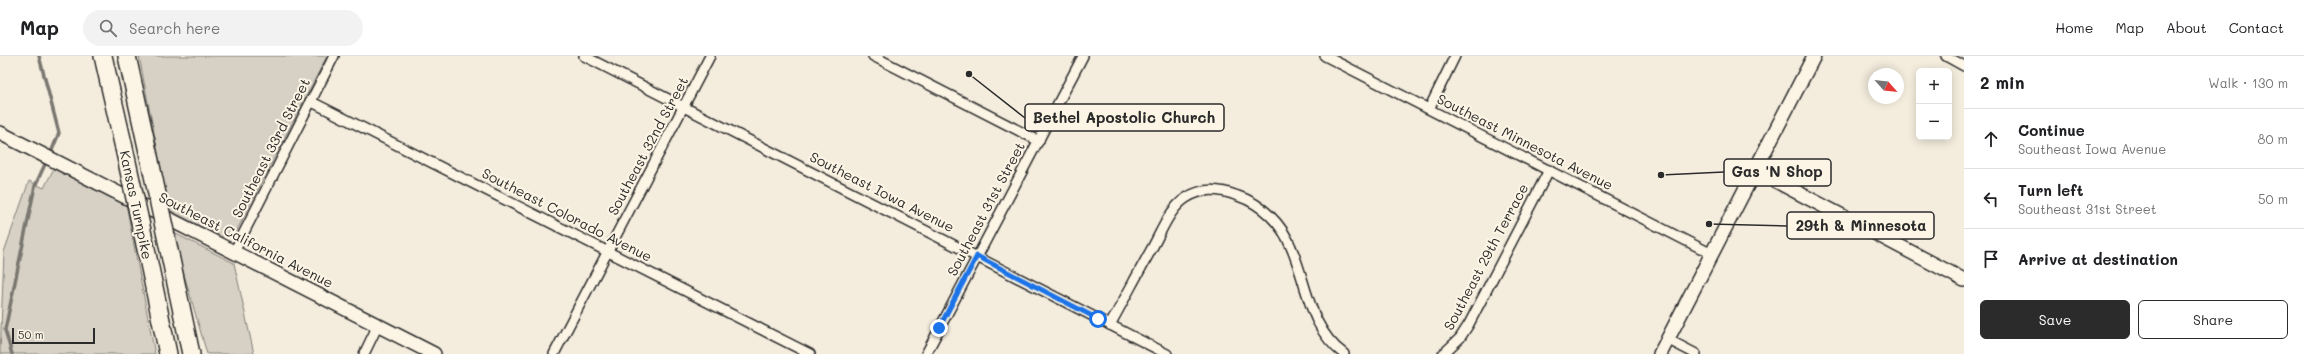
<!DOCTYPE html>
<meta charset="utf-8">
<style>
:root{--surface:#fff;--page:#f2f2f2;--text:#202124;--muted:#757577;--line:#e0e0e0;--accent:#2b2b2b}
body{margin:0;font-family:Mali,sans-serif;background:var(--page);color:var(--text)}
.controls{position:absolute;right:12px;top:12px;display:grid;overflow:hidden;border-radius:6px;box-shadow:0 2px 10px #0003}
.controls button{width:36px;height:36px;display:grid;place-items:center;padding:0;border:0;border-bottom:1px solid var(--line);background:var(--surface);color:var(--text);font:20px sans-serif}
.compass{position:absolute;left:1868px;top:12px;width:36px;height:36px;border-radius:50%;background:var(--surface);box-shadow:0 2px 10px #0003;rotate:117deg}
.scale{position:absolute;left:12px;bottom:10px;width:83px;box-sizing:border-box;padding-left:4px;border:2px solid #2b2b2b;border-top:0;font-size:11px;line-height:14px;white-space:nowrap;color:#2b2b2b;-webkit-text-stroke:3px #fcf5e5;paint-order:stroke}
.stop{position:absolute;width:12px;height:12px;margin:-9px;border:3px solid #1a73e8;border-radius:50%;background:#fff}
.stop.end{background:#1a73e8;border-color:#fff;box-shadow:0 1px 4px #0008}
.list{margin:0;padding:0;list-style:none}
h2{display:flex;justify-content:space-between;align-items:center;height:52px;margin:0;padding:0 16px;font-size:17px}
h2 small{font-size:13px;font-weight:400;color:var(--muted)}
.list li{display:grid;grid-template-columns:26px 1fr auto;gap:12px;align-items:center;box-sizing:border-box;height:60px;padding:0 16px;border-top:1px solid var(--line)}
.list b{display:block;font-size:15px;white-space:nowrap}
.list p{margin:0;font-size:13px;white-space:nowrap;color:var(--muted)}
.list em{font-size:13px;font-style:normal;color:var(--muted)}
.actions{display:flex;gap:8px;padding:12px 16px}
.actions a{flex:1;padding:9px 0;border:1px solid var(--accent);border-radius:6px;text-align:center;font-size:14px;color:var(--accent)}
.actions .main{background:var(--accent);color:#fff}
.icon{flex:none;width:22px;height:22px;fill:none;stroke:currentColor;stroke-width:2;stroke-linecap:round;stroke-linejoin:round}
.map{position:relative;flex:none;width:1964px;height:298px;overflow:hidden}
header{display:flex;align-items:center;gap:24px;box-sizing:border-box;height:56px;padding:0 20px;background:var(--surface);border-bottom:1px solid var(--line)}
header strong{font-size:19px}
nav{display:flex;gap:22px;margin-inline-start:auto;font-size:14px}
.search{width:280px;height:36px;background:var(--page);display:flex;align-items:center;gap:10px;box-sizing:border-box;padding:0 14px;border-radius:22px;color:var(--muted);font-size:15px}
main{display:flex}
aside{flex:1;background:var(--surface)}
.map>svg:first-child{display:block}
.green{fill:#d6d1c4;stroke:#807e78}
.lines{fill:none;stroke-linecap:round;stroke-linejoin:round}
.stream{stroke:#7a7771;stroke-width:3.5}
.street-casing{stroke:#2b2b2b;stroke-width:12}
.secondary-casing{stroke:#2b2b2b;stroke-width:16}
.highway-casing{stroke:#2b2b2b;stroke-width:20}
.street{stroke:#fcf5e5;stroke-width:9}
.secondary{stroke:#fcf5e5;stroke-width:13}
.highway{stroke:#fcf5e5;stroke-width:17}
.highway-bridge-casing{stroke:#2b2b2b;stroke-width:20;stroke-linecap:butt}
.highway-bridge{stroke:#fcf5e5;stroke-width:17}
.route{stroke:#1a73e8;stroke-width:5}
.labels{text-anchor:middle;stroke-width:4;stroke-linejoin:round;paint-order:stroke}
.street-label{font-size:14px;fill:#2b2b2b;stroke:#fcf5e5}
.leader{fill:none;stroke:#2b2b2b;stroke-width:1.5}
.callout-dot{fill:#2b2b2b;stroke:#fcf5e5;stroke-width:1.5}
.callout{fill:#fcf5e5;stroke:#2b2b2b;stroke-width:1.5}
.callout-label{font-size:15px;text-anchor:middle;font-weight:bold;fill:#2b2b2b}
</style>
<header>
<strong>Map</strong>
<div class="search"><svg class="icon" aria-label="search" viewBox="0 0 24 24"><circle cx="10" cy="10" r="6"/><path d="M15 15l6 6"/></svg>Search here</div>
<nav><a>Home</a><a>Map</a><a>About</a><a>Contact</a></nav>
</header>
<main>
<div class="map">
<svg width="1964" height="298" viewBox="0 0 1964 298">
<rect width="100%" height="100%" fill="#f4edde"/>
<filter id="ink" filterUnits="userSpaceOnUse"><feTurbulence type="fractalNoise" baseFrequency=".025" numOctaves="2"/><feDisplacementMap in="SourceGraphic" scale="8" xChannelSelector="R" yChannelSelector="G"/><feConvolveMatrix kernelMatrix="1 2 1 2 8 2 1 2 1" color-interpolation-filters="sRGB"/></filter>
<g filter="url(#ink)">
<!-- green -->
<g class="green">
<path d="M139,0H327L236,176L222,181L169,154Z"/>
<path d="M54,112L126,148L155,298H0L4,196L29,125L44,132Z"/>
<path d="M174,177L234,207L254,298H207L181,208Z"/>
</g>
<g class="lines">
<!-- stream -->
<g class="stream">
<path d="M39,0L59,77L50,99"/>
<path d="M12,298L5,274L35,130L47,104"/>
</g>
<!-- street casing -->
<g class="street-casing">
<g id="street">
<path d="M584,0L1167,298"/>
<path d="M873,0L1039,85"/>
<path d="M1325,0L1712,198"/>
<path d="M1946,0L1964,10"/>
<path d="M310,45L810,298"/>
<path d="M1429,53L1455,0"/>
<path d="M234,196L334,0"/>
<path d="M1110,269C1124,244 1137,219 1151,194C1161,177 1169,153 1186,142C1203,131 1220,133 1238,140C1262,148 1282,168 1291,191C1307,227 1309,273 1344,298"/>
<path d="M1667,283L1696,298"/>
<path d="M364,298L378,269"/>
<path d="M554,298L710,0"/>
<path d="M926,298L1083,0"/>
<path d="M1443,298L1460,282L1469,268L1549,114"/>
</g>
</g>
<!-- secondary casing -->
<g class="secondary-casing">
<g id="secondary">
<path d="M0,77L434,298"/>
<path d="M1755,114L1964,224"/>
<path d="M1660,298L1814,0"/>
</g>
</g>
<!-- highway casing -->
<g class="highway-casing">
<g id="highway">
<path d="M103,0L124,92"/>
<path d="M127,0L150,105"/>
<path d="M146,193L168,298"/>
<path d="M170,199L191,298"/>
</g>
</g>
<!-- street -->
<use href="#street" class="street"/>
<!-- secondary -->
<use href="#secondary" class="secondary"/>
<!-- highway -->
<use href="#highway" class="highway"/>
<!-- highway-bridge casing -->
<g class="highway-bridge-casing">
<g id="highway-bridge">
<path d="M124,92L146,193"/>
<path d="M150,105L170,199"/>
</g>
</g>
<!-- highway-bridge -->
<use href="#highway-bridge" class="highway-bridge"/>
</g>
</g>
<g class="lines" filter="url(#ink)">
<!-- route -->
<path class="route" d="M939,272L977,200L1098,263"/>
</g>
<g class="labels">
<!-- street labels -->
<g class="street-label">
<text transform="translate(1525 86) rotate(27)" y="5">Southeast Minnesota Avenue</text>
<text transform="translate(648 90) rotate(-62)" y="5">Southeast 32nd Street</text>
<text transform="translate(271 92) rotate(-63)" y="5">Southeast 33rd Street</text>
<text transform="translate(882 136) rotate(27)" y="5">Southeast Iowa Avenue</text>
<text transform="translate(136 149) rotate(78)" y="5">Kansas Turnpike</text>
<text transform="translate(986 153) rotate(-62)" y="5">Southeast 31st Street</text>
<text transform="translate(567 159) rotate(27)" y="5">Southeast Colorado Avenue</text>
<text transform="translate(246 184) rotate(27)" y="5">Southeast California Avenue</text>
<text transform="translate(1486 201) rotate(-62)" y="5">Southeast 29th Terrace</text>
</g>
</g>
<!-- callouts -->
<path class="leader" d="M969 18L1025 62M1661 119L1724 116M1709 168L1787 170"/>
<g class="callout-dot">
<circle cx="969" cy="18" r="4"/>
<circle cx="1661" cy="119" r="4"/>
<circle cx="1709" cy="168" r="4"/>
</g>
<g class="callout">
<rect x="1025" y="48" width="199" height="27" rx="4"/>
<rect x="1724" y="103" width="107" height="27" rx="4"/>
<rect x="1787" y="156" width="147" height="27" rx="4"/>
</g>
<g class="callout-label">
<text x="1124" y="67">Bethel Apostolic Church</text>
<text x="1777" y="121">Gas 'N Shop</text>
<text x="1861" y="175">29th &amp; Minnesota</text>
</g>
</svg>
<div class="controls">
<button>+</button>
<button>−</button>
</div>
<svg class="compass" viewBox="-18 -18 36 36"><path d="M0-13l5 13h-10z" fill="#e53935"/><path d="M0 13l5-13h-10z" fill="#757577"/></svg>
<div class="scale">50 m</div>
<div class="stop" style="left:1098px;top:263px"></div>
<div class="stop end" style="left:939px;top:272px"></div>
</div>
<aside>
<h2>2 min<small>Walk · 130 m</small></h2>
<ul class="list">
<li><svg class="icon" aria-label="ahead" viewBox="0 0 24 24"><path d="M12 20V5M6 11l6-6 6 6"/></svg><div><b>Continue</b><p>Southeast Iowa Avenue</p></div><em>80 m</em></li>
<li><svg class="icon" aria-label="left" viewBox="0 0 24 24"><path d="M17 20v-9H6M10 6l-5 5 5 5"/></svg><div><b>Turn left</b><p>Southeast 31st Street</p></div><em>50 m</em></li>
<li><svg class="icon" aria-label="arrive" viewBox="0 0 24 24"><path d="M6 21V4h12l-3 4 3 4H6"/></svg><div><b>Arrive at destination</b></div></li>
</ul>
<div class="actions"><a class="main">Save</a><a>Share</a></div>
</aside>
</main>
